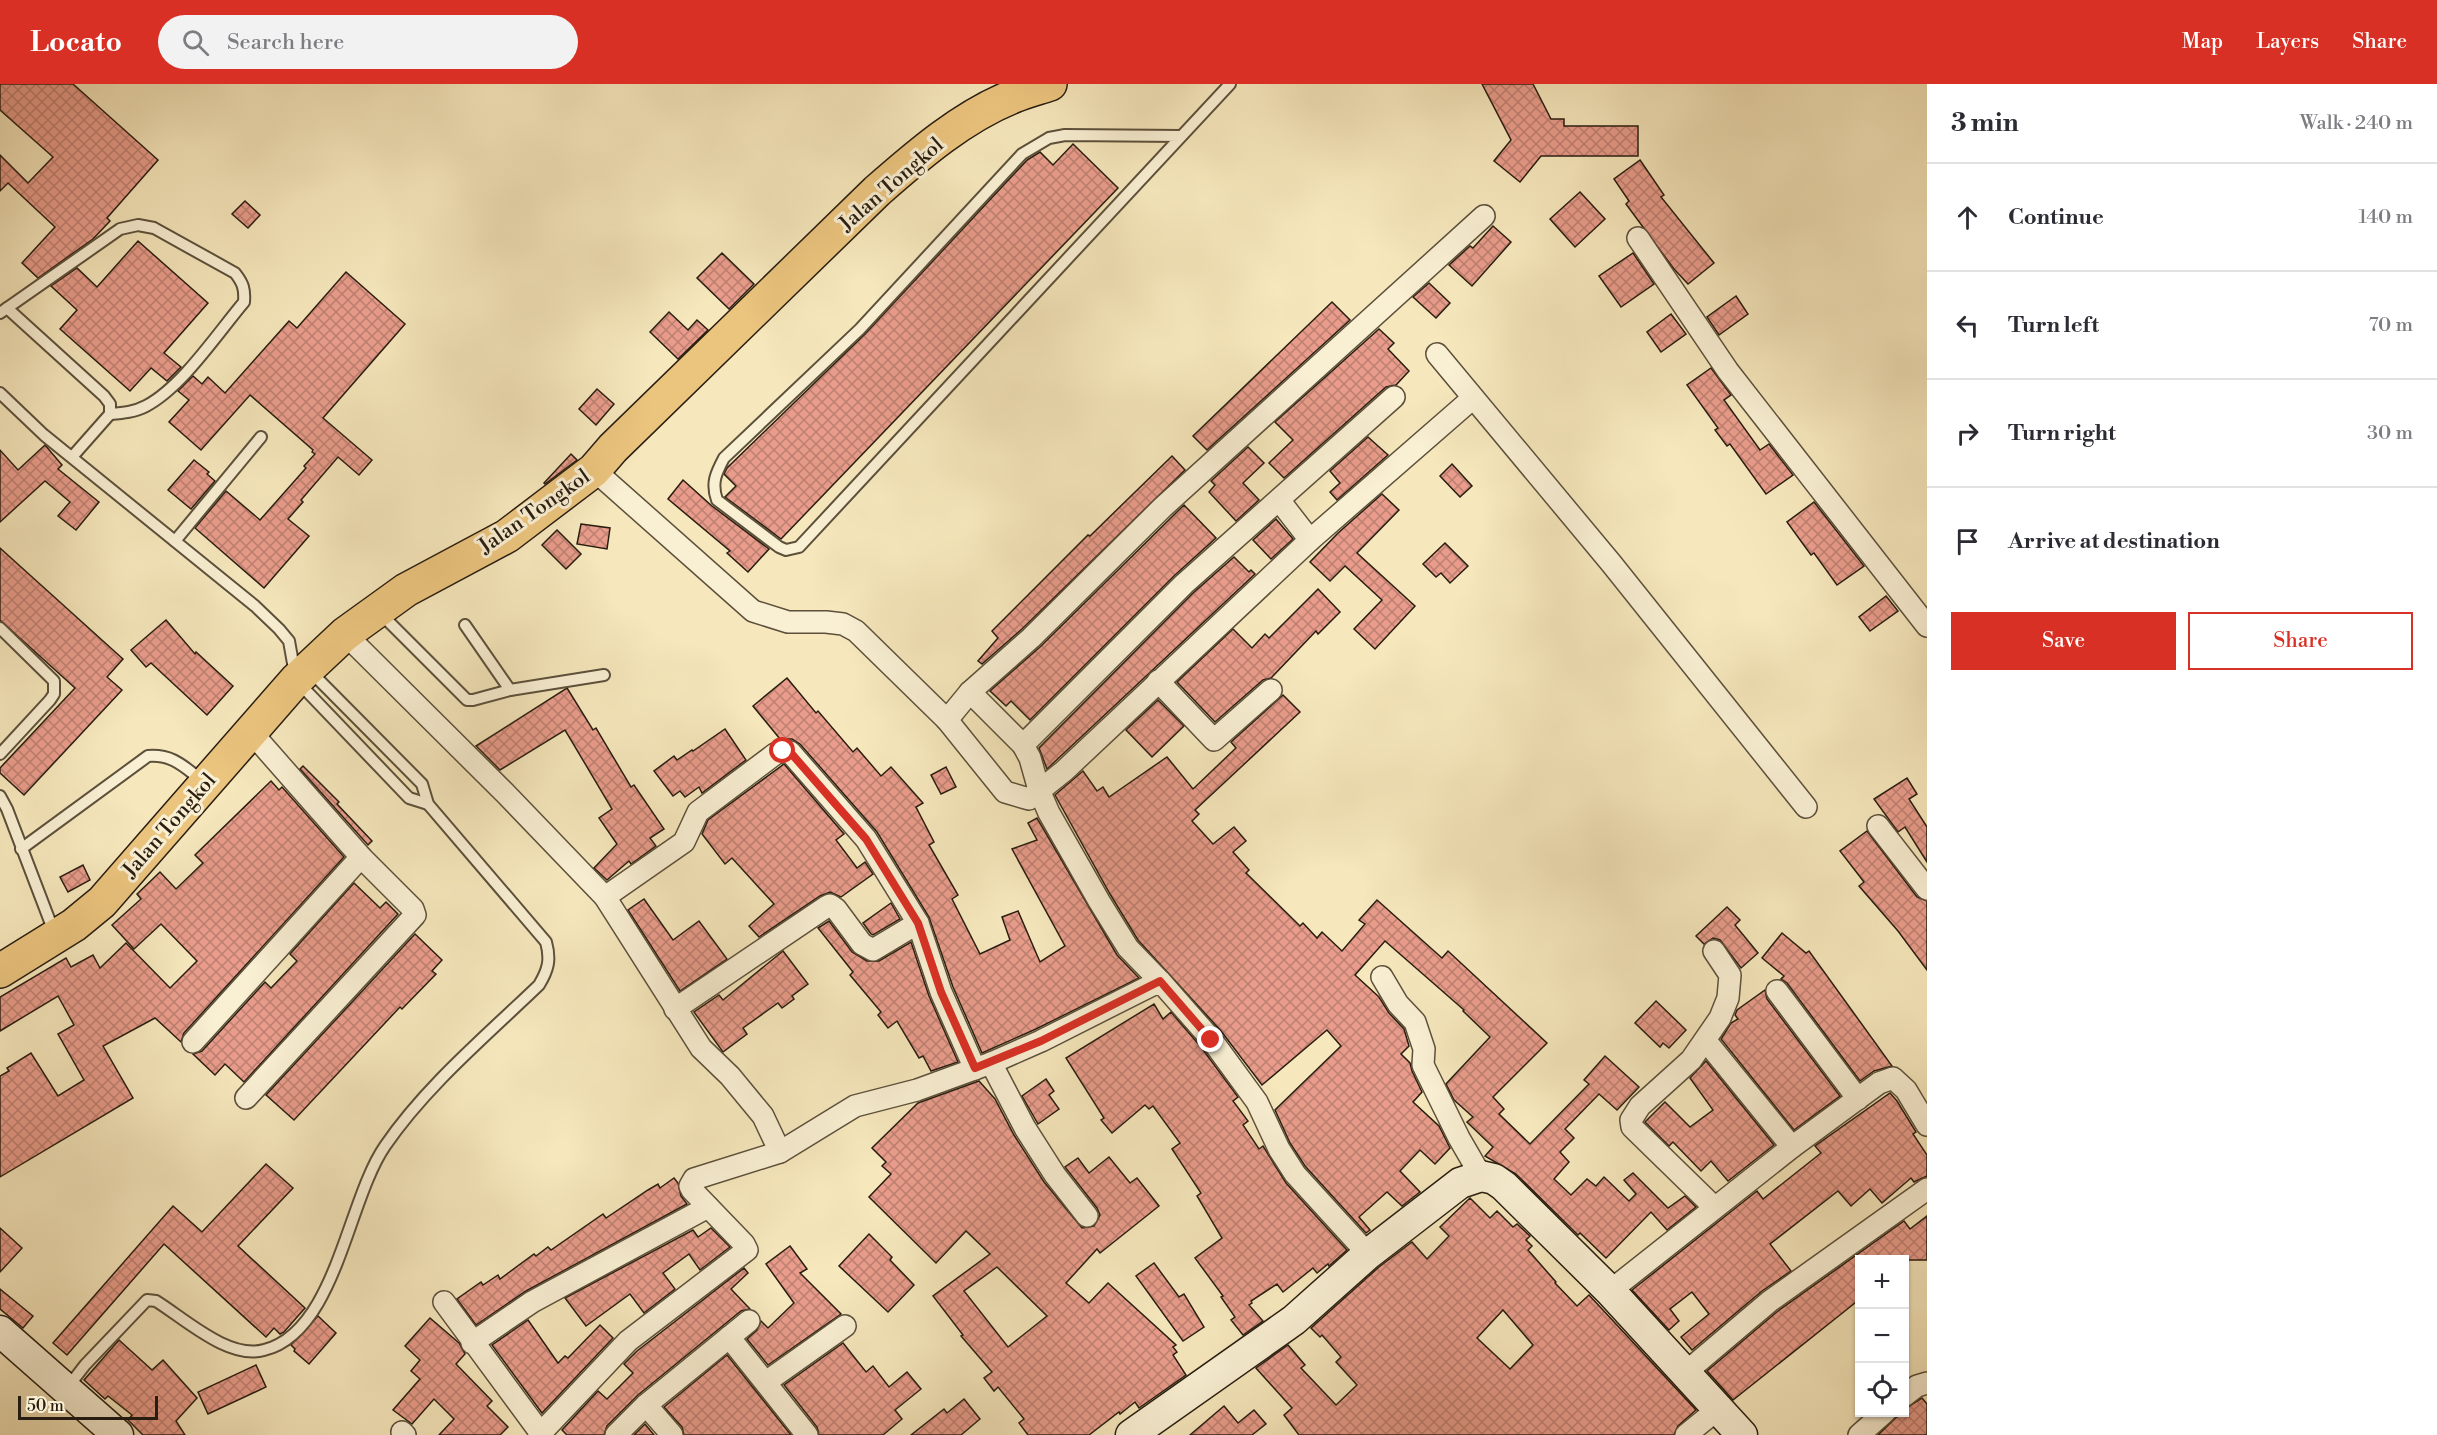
<!DOCTYPE html>
<meta charset="utf-8">
<style>
:root{--surface:#fff;--page:#f2f2f3;--text:#2b2b33;--muted:#7c7c81;--line:#e1e1e2;--accent:#d93025}
body{margin:0;font-family:"Libre Bodoni",serif;background:var(--page);color:var(--text)}
.controls{position:absolute;right:18px;bottom:18px;display:grid;overflow:hidden;border-radius:0px;box-shadow:0 2px 4px #0004}
.controls button{width:54px;height:54px;display:grid;place-items:center;padding:0;border:0;border-bottom:2px solid var(--line);background:var(--surface);color:var(--text);font:30px sans-serif}
.scale{position:absolute;left:18px;bottom:15px;width:140px;box-sizing:border-box;padding-left:6px;border:3px solid #281d10;border-top:0;font-size:16px;line-height:21px;white-space:nowrap;color:#281d10;-webkit-text-stroke:4px #f9efd3;paint-order:stroke}
.stop{position:absolute;width:18px;height:18px;margin:-14px;border:4px solid #d93025;border-radius:50%;background:#fff}
.stop.end{background:#d93025;border-color:#fff;box-shadow:0 2px 6px #0008}
.list{margin:0;padding:0;list-style:none}
h2{display:flex;justify-content:space-between;align-items:center;height:78px;margin:0;padding:0 24px;font-size:26px}
h2 small{font-size:20px;font-weight:400;color:var(--muted)}
.list li{display:grid;grid-template-columns:39px 1fr auto;gap:18px;align-items:center;box-sizing:border-box;height:108px;padding:0 24px;border-top:2px solid var(--line)}
.list b{display:block;font-size:22px;white-space:nowrap}
.list em{font-size:20px;font-style:normal;color:var(--muted)}
.actions{display:flex;gap:12px;padding:18px 24px}
.actions a{flex:1;padding:14px 0;border:2px solid var(--accent);border-radius:0px;text-align:center;font-size:21px;color:var(--accent)}
.actions .main{background:var(--accent);color:#fff}
.icon{flex:none;width:33px;height:33px;fill:none;stroke:currentColor;stroke-width:2;stroke-linecap:round;stroke-linejoin:round}
.map{position:relative;flex:none;width:1927px;height:1351px;overflow:hidden}
header{display:flex;align-items:center;gap:36px;box-sizing:border-box;height:84px;padding:0 30px;background:var(--accent);color:#fff}
header strong{font-size:28px}
nav{display:flex;gap:33px;margin-inline-start:auto;font-size:21px}
.search{width:420px;height:54px;background:var(--page);display:flex;align-items:center;gap:15px;box-sizing:border-box;padding:0 21px;border-radius:33px;color:var(--muted);font-size:22px}
main{display:flex}
aside{flex:1;background:var(--surface)}
.map>svg:first-child{display:block}
.building{fill:url(#building-cross-hatch);stroke:#281d10;stroke-width:1.5;fill-rule:evenodd}
.lines{fill:none;stroke-linecap:round;stroke-linejoin:round}
.lane-casing{stroke:#5c503b;stroke-width:14}
.street-casing{stroke:#5c503b;stroke-width:24}
.secondary-casing{stroke:#281d10;stroke-width:33}
.highway-casing{stroke:#281d10;stroke-width:36}
.lane{stroke:#f9efd3;stroke-width:10}
.street{stroke:#f9efd3;stroke-width:21}
.secondary{stroke:#f9efd3;stroke-width:30}
.highway{stroke:#ebc47e;stroke-width:33}
.route{stroke:#d93025;stroke-width:8}
.labels{text-anchor:middle;stroke-width:6;stroke-linejoin:round;paint-order:stroke}
.street-label{font-size:21px;fill:#281d10;stroke:#f9efd3}
</style>
<header>
<strong>Locato</strong>
<div class="search"><svg class="icon" aria-label="search" viewBox="0 0 24 24"><circle cx="10" cy="10" r="6"/><path d="M15 15l6 6"/></svg>Search here</div>
<nav><a>Map</a><a>Layers</a><a>Share</a></nav>
</header>
<main>
<div class="map">
<svg width="1927" height="1351" viewBox="0 0 1927 1351">
<defs>
<pattern id="building-cross-hatch" width="8" height="8" patternUnits="userSpaceOnUse" patternTransform="scale(1.5)"><rect width="8" height="8" fill="#e99c8b"/><path d="M0 0l8 8M0 8l8-8" fill="none" stroke="#bd7f70"/></pattern>
</defs>
<rect width="100%" height="100%" fill="#f6e7bc"/>
<filter id="stains"><feTurbulence type="fractalNoise" baseFrequency=".00333" numOctaves="4"/><feColorMatrix values="0 0 0 0 .2 0 0 0 0 .09 0 0 0 0 .02 0 0 0 .5 -.17"/></filter>
<radialGradient id="worn" r=".72"><stop offset=".6" stop-color="#630" stop-opacity="0"/><stop offset="1" stop-color="#630" stop-opacity=".3"/></radialGradient>
<!-- building -->
<g class="building">
<path d="M0,0H73L158,76L107,134L110,137L93,155L38,194L22,179L55,143L8,99L0,107V71L28,99L53,73L0,26Z"/>
<path d="M1482,0H1533L1551,35H1564V42H1638V72H1541L1520,98L1494,77L1511,56Z"/>
<path d="M1073,60L1118,104L781,455L725,413L736,402L724,390L727,384L865,250L1027,76L1040,68L1053,81Z"/>
<path d="M1640,76L1664,111L1661,113L1714,179L1688,200L1674,185L1626,120L1629,117L1614,95Z"/>
<path d="M1580,108L1605,135L1575,163L1550,135Z"/>
<path d="M245,117L260,131L248,144L232,130Z"/>
<path d="M1493,142L1511,158L1472,202L1449,181L1470,162L1473,164Z"/>
<path d="M138,157L208,219L164,269L181,283L167,297L151,284L130,307L60,245L77,226L51,202L77,184L97,203Z"/>
<path d="M722,169L754,200L729,225L697,194Z"/>
<path d="M1633,169L1654,200L1621,223L1599,192Z"/>
<path d="M346,188L405,240L323,334L372,376L359,391L338,373L301,416L303,418L288,435L309,452L264,504L195,444L226,407L260,436L306,384L304,382L315,370L312,368L313,366L250,311L201,366L169,338L189,316L178,307L193,292L202,300L208,293L225,309L289,237L297,244Z"/>
<path d="M1429,199L1450,219L1436,234L1413,213Z"/>
<path d="M1736,212L1748,230L1719,251L1707,233Z"/>
<path d="M1332,218L1350,236L1207,366L1193,352Z"/>
<path d="M669,228L688,246L697,236L708,246L678,275L650,248Z"/>
<path d="M1671,230L1686,250L1661,268L1647,248Z"/>
<path d="M1379,245L1394,259L1388,265L1409,287L1396,301L1386,303L1284,394L1269,379L1293,356L1275,338Z"/>
<path d="M1711,284L1731,311L1724,316L1760,366L1769,360L1793,391L1766,410L1730,360L1727,362L1715,346L1718,344L1687,301Z"/>
<path d="M597,305L614,320L596,341L579,325Z"/>
<path d="M1368,353L1388,371L1337,416L1330,408L1340,399L1330,387Z"/>
<path d="M45,361L62,381L58,385L99,418L76,446L58,432L70,418L45,397L0,438V366L18,386Z"/>
<path d="M1248,363L1264,379L1243,399L1259,416L1236,437L1209,408L1215,401L1211,397Z"/>
<path d="M571,370L577,376L545,400L544,399Z"/>
<path d="M1172,372L1185,386L1022,545L982,580L978,577L998,554L992,547L1088,451L1090,452Z"/>
<path d="M194,376L209,388L207,390L215,397L191,425L168,406Z"/>
<path d="M1452,380L1472,402L1460,413L1440,392Z"/>
<path d="M683,396L712,422L769,465L748,488L727,469L730,467L668,415Z"/>
<path d="M1382,410L1399,426L1357,469L1415,522L1375,565L1354,545L1382,516L1345,482L1330,497L1310,478L1338,449Z"/>
<path d="M1814,418L1864,482L1837,501L1814,469L1811,471L1787,438Z"/>
<path d="M1184,421L1216,454L1175,491L1030,636L1011,617L1006,622L990,607L1040,563Z"/>
<path d="M1276,435L1293,455L1271,475L1253,456Z"/>
<path d="M581,440L610,444L607,465L577,460Z"/>
<path d="M557,446L581,470L566,485L542,461Z"/>
<path d="M1445,459L1468,482L1450,499L1441,489L1436,493L1423,480Z"/>
<path d="M0,464L123,575L107,593L122,606L24,711L0,689V684L75,604L0,536Z"/>
<path d="M1234,473L1249,488L1251,486L1255,490L1047,685L1039,664L1193,509Z"/>
<path d="M1318,505L1340,528L1318,550L1316,547L1271,594L1263,596L1215,638L1177,598L1233,545L1252,564L1265,550L1269,554Z"/>
<path d="M1886,512L1898,527L1870,547L1859,533Z"/>
<path d="M166,536L195,570L196,568L233,602L207,631L151,579L146,583L131,566Z"/>
<path d="M787,594L816,629L818,627L853,668L857,664L881,692L891,683L923,719L916,723L934,758L929,761L958,811L952,815L980,870L1010,856L1002,833L1018,827L1040,878L1065,862L1012,765L1037,756L1028,739L1037,734L1117,871L1139,894L1036,945L982,969L953,903L929,833L877,748L800,660L792,655H780L753,622Z"/>
<path d="M567,604L593,646L596,644L631,703L634,701L664,745L650,754L656,762L631,780L629,777L607,796L594,784L617,760L599,734L612,725L565,646L500,686L476,662Z"/>
<path d="M1283,611L1300,628L1195,726L1199,730L1192,737L1213,760L1234,743L1246,757L1233,768L1249,786L1246,789L1300,842L1303,839L1317,854L1322,848L1342,867L1365,840L1359,836L1377,816L1442,874L1448,867L1547,959L1493,1013L1504,1025L1499,1030L1530,1060L1589,1000L1584,996L1605,972L1639,1003L1617,1026L1599,1010L1565,1045L1574,1054L1560,1068L1569,1078L1554,1095L1571,1111L1587,1095L1596,1102L1604,1093L1629,1117L1636,1110L1624,1096L1633,1089L1668,1124L1685,1112L1696,1123L1667,1146L1651,1128L1606,1174L1580,1149L1578,1151L1516,1090L1485,1072L1493,1063L1467,1038L1473,1033L1454,1016L1446,1000L1490,953L1463,927L1464,926L1385,857L1355,891L1379,913L1389,929L1404,945L1409,962L1401,970L1410,979L1412,987L1422,1008L1413,1018L1439,1042L1450,1064L1435,1080L1420,1066L1400,1087L1420,1108L1402,1122L1387,1108L1359,1133L1370,1146L1366,1149L1305,1082L1290,1059L1275,1026L1341,962L1327,946L1262,1001L1221,947L1138,856L1110,810L1055,711L1083,687L1097,707L1103,703L1109,713L1167,673L1193,705L1236,664L1231,658Z"/>
<path d="M1158,616L1184,642L1152,673L1126,646Z"/>
<path d="M725,645L746,676L702,709L699,703L685,713L680,707L673,712L654,687L674,672L677,676L692,666L693,667Z"/>
<path d="M784,680L844,750L836,756L857,784L865,778L873,790L841,813L830,808L820,812L759,853L749,842L774,820L732,774L725,780L702,750L708,736Z"/>
<path d="M303,682L339,718L337,720L372,757L368,761L300,685Z"/>
<path d="M946,683L956,703L941,710L931,691Z"/>
<path d="M1907,694L1917,710L1909,715L1927,743V778L1905,743L1898,748L1874,715Z"/>
<path d="M271,697L279,706L282,703L344,773L184,949L181,958L155,934L103,962L133,1014L0,1093V992L9,987L7,984L31,969L58,1012L84,996L58,950L74,941L58,912L0,947V913L66,874L71,883L93,871L100,884L126,859L170,904L197,877L161,840L134,865L112,841L141,815L137,810L160,788L176,805L203,779L195,771Z"/>
<path d="M1867,747L1917,813L1927,817V886L1898,847L1859,802L1864,798L1840,767Z"/>
<path d="M83,781L90,796L68,808L60,793Z"/>
<path d="M354,799L380,824L386,818L398,830L244,998L225,980L215,991L193,970L202,967L265,898L271,904L297,877L290,870Z"/>
<path d="M644,815L673,856L699,837L727,875L680,907L628,826Z"/>
<path d="M891,819L900,835L873,851L871,850L863,839Z"/>
<path d="M1727,823L1740,836L1735,841L1758,869L1741,884L1720,856L1713,854L1704,860L1696,852Z"/>
<path d="M829,837L852,868L867,877H879L911,858L929,912L958,978L931,987L923,972L919,974L897,937L888,944L878,931L881,928L850,891L853,888L818,844Z"/>
<path d="M1782,849L1806,869L1809,867L1892,982L1874,987L1860,997L1787,899L1781,895L1784,892L1762,874Z"/>
<path d="M415,850L442,876L432,887L436,890L402,925L400,923L294,1036L266,1011Z"/>
<path d="M783,867L808,900L792,912L794,915L782,924L778,919L743,944L747,950L723,968L694,928L719,911L723,916Z"/>
<path d="M1765,906L1767,915L1840,1012L1794,1046L1721,955L1731,939L1738,935L1735,931L1737,926Z"/>
<path d="M1656,917L1686,946L1669,964L1663,959L1660,963L1635,939Z"/>
<path d="M1154,920L1163,935L1171,928L1201,963L1238,1013L1233,1017L1248,1037L1243,1041L1259,1065L1263,1062L1286,1099L1347,1166L1329,1182L1328,1180L1317,1189L1313,1184L1283,1208L1277,1200L1251,1217L1252,1219L1249,1221L1263,1237L1243,1251L1231,1236L1235,1233L1221,1213L1223,1212L1195,1174L1222,1154L1197,1112L1201,1109L1172,1065L1180,1059L1153,1022L1149,1025L1145,1021L1112,1049L1101,1036L1104,1034L1066,974Z"/>
<path d="M1706,977L1774,1061L1728,1097L1711,1077L1701,1087L1673,1058L1669,1062L1645,1038L1665,1018L1690,1043L1713,1026L1690,994Z"/>
<path d="M1046,995L1054,1007L1049,1011L1059,1025L1038,1040L1022,1012Z"/>
<path d="M979,997L995,1015L1014,1051L1044,1098L1082,1144L1094,1142L1100,1131L1097,1124L1065,1083L1078,1074L1089,1089L1109,1073L1130,1099L1137,1094L1159,1122L1100,1169L1097,1165L1066,1199L1089,1219L1108,1199L1176,1261L1173,1263L1177,1268L1173,1271L1186,1291L1139,1324L1135,1318L1120,1330L1119,1328L1089,1351H1028L1019,1339L1024,1335L998,1303L994,1307L984,1294L992,1288L961,1252L963,1251L933,1212L990,1170L966,1147L936,1179L869,1113L891,1090L882,1082L886,1078L872,1064L918,1019ZM997,1183L1047,1232L1008,1263L964,1207Z"/>
<path d="M1890,1009L1897,1017L1916,1048L1913,1050L1927,1071V1092L1914,1098L1911,1094L1882,1119L1870,1105L1851,1122L1838,1107L1770,1160L1791,1187L1762,1207L1692,1266L1681,1253L1709,1230L1692,1208L1670,1225L1679,1237L1669,1246L1632,1206L1757,1107L1763,1115L1821,1069L1815,1062Z"/>
<path d="M266,1080L293,1104L238,1162L305,1224L284,1248L280,1250L274,1244L266,1253L164,1160L67,1271L53,1259L173,1122L202,1148Z"/>
<path d="M674,1094L678,1099L681,1112L687,1120L526,1207L476,1241L457,1215L481,1198L483,1201L498,1191L500,1195L534,1170L536,1172L548,1163L551,1166L603,1130L606,1134L648,1106L658,1100L660,1104Z"/>
<path d="M1470,1114L1490,1134L1497,1127L1513,1143L1517,1140L1530,1152L1526,1156L1532,1162L1528,1166L1556,1198L1555,1199L1577,1222L1589,1211L1696,1326L1678,1342L1674,1351H1299L1284,1331L1292,1324L1256,1284L1288,1261L1305,1281L1301,1284L1336,1321L1357,1301L1336,1278L1341,1273L1322,1251L1320,1253L1311,1244L1379,1183L1412,1158L1427,1175L1449,1152L1440,1143ZM1503,1226L1533,1261L1510,1285L1477,1254Z"/>
<path d="M1927,1132V1176H1860V1215L1733,1316L1707,1287L1778,1227L1904,1137L1910,1145Z"/>
<path d="M0,1144L22,1164L0,1188Z"/>
<path d="M711,1144L730,1163L700,1186L689,1170L663,1189L675,1205L644,1229L630,1210L586,1242L565,1214L693,1146L698,1153Z"/>
<path d="M869,1150L892,1173L890,1176L914,1201L888,1228L839,1182Z"/>
<path d="M790,1162L807,1185L800,1189L841,1230L768,1281L747,1255L757,1246L761,1237L768,1244L794,1219L766,1180Z"/>
<path d="M1154,1179L1179,1213L1184,1210L1204,1243L1183,1257L1136,1192Z"/>
<path d="M744,1184L748,1189L731,1205L750,1225L741,1227L638,1311L607,1342L604,1351H567L562,1346L598,1307L607,1315L633,1289L624,1280L637,1267Z"/>
<path d="M0,1205L33,1232L23,1244L0,1225Z"/>
<path d="M318,1232L336,1249L309,1280L294,1267L295,1265L291,1261Z"/>
<path d="M430,1234L459,1259L465,1270L456,1280L492,1317L487,1322L508,1343L500,1351H439L454,1335L434,1315L412,1340L393,1326L420,1295L411,1287L420,1276L405,1262Z"/>
<path d="M528,1236L558,1279L565,1272L568,1274L600,1241L613,1254L542,1329L492,1261Z"/>
<path d="M119,1256L152,1286L163,1276L197,1314L176,1337L185,1351H143L128,1336L132,1331L108,1312L105,1315L84,1296Z"/>
<path d="M843,1259L866,1288L873,1282L889,1303L907,1288L921,1305L895,1326L902,1335L883,1351H819L817,1343L784,1301Z"/>
<path d="M727,1271L791,1351H684L682,1343L664,1323Z"/>
<path d="M256,1281L266,1303L208,1330L198,1308Z"/>
<path d="M1922,1314L1927,1320V1351H1878L1906,1324Z"/>
<path d="M964,1315L980,1335L961,1351H911L944,1325L947,1329Z"/>
<path d="M1224,1322L1238,1339L1254,1326L1266,1340L1252,1351H1190Z"/>
<path d="M645,1340L654,1351H634Z"/>
</g>
<g class="lines">
<!-- lane casing -->
<g class="lane-casing">
<g id="lane">
<path d="M1181,52L1065,51L1049,54L1022,70L860,245L724,374C716,389 711,399 717,416L779,463L786,466L799,463L1230,0"/>
<path d="M7,224L104,312L110,320V330L72,373"/>
<path d="M0,229L120,145L138,141L154,144L235,189C243,199 245,205 244,218C217,250 182,303 146,322C135,328 122,329 110,330"/>
<path d="M0,309L44,351L255,522L279,545L289,557L296,596L409,714L428,720"/>
<path d="M175,457L261,353"/>
<path d="M381,530L467,616H473L510,606L604,591"/>
<path d="M465,541L510,606"/>
<path d="M0,544L54,597V610L50,616L0,670"/>
<path d="M0,712L7,725L54,848"/>
<path d="M21,765L148,672C174,670 185,684 204,698"/>
<path d="M68,1303L85,1281L147,1216L156,1217C185,1235 229,1276 264,1266C336,1248 347,1117 385,1062C426,1002 487,951 539,901C548,886 551,876 546,858L428,720L422,700L311,588"/>
</g>
</g>
<!-- street casing -->
<g class="street-casing">
<g id="street">
<path d="M1638,154L1728,287L1927,542"/>
<path d="M1437,270L1611,479L1806,723"/>
<path d="M594,386L753,527L788,538H826L843,540L856,547L947,636L1005,708L1029,715L1064,687L1310,456L1473,314"/>
<path d="M1279,416L1310,456"/>
<path d="M345,550L505,709L605,813L701,964L730,992L763,1032L780,1068"/>
<path d="M1158,597L1214,656L1271,606"/>
<path d="M970,608L1023,661L1030,674L1039,706L1049,729L1099,817L1128,864L1160,897"/>
<path d="M947,636L970,608L1031,554L1163,423L1484,132"/>
<path d="M1023,661L1184,500L1394,313"/>
<path d="M1878,742L1927,805"/>
<path d="M605,813L684,758L698,728L775,670L783,667L790,668L866,755L918,839L941,908L975,985"/>
<path d="M1382,893L1398,920L1415,938L1424,965L1423,981L1459,1054L1481,1092"/>
<path d="M1777,907L1858,1015"/>
<path d="M675,925L826,823L830,821L836,825L862,860L873,866L918,839"/>
<path d="M1706,957L1792,1063"/>
<path d="M193,958L361,773"/>
<path d="M991,979L1025,1044L1055,1091L1087,1132"/>
<path d="M246,1014L415,831L413,825L361,773L251,648"/>
<path d="M1714,1123L1632,1043L1631,1036L1640,1022L1691,976L1720,934L1728,914L1730,891L1714,867"/>
<path d="M1610,1207L1792,1063L1879,999L1893,994L1906,1006L1927,1041"/>
<path d="M444,1218L542,1351"/>
<path d="M729,1253L807,1351"/>
<path d="M472,1259L532,1218L708,1123"/>
<path d="M1685,1289L1770,1217L1927,1105"/>
<path d="M766,1298L845,1242"/>
<path d="M1904,1312L1917,1302L1927,1299"/>
<path d="M646,1321L672,1351"/>
<path d="M402,1348L405,1351"/>
<path d="M539,1351L628,1257L747,1166L744,1160L692,1106L690,1102L694,1095L780,1068L855,1022L917,1006L991,979L1041,957L1160,897L1211,955L1257,1018L1279,1065L1295,1090L1368,1170"/>
<path d="M616,1351L646,1321L749,1237"/>
<path d="M1686,1351L1718,1325"/>
<path d="M1859,1351L1885,1328"/>
</g>
</g>
<!-- secondary casing -->
<g class="secondary-casing">
<g id="secondary">
<path d="M0,1247L118,1351"/>
<path d="M1131,1351L1294,1236L1368,1170L1460,1099L1481,1092L1494,1095L1504,1102L1610,1207L1742,1351"/>
</g>
</g>
<!-- highway casing -->
<g class="highway-casing">
<path id="highway" d="M0,887L74,841L102,818L296,596L345,550L406,506L507,452L594,386L613,364L877,107C918,71 963,32 1014,12C1026,7 1038,4 1050,0"/>
</g>
<!-- lane -->
<use href="#lane" class="lane"/>
<!-- street -->
<use href="#street" class="street"/>
<!-- secondary -->
<use href="#secondary" class="secondary"/>
<!-- highway -->
<use href="#highway" class="highway"/>
</g>
<g class="lines">
<!-- route -->
<path class="route" d="M783,667L790,668L866,755L918,839L941,908L975,984L1041,957L1160,897L1211,956"/>
</g>
<g class="labels">
<!-- street labels -->
<g class="street-label">
<text transform="translate(891 100) rotate(-41)" y="7">Jalan Tongkol</text>
<text transform="translate(534 427) rotate(-35)" y="7">Jalan Tongkol</text>
<text transform="translate(169 741) rotate(-49)" y="7">Jalan Tongkol</text>
</g>
</g>
<rect width="100%" height="100%" filter="url(#stains)"/>
<rect width="100%" height="100%" fill="url(#worn)"/>
</svg>
<div class="controls">
<button>+</button>
<button>−</button>
<button><svg class="icon" aria-label="locate" viewBox="0 0 24 24"><circle cx="12" cy="12" r="6"/><path d="M12 2v4M12 18v4M2 12h4M18 12h4"/></svg></button>
</div>
<div class="scale">50 m</div>
<div class="stop" style="left:783px;top:667px"></div>
<div class="stop end" style="left:1211px;top:956px"></div>
</div>
<aside>
<h2>3 min<small>Walk · 240 m</small></h2>
<ul class="list">
<li><svg class="icon" aria-label="ahead" viewBox="0 0 24 24"><path d="M12 20V5M6 11l6-6 6 6"/></svg><div><b>Continue</b></div><em>140 m</em></li>
<li><svg class="icon" aria-label="left" viewBox="0 0 24 24"><path d="M17 20v-9H6M10 6l-5 5 5 5"/></svg><div><b>Turn left</b></div><em>70 m</em></li>
<li><svg class="icon" aria-label="right" viewBox="0 0 24 24"><path d="M7 20v-9h11M14 6l5 5-5 5"/></svg><div><b>Turn right</b></div><em>30 m</em></li>
<li><svg class="icon" aria-label="arrive" viewBox="0 0 24 24"><path d="M6 21V4h12l-3 4 3 4H6"/></svg><div><b>Arrive at destination</b></div></li>
</ul>
<div class="actions"><a class="main">Save</a><a>Share</a></div>
</aside>
</main>
